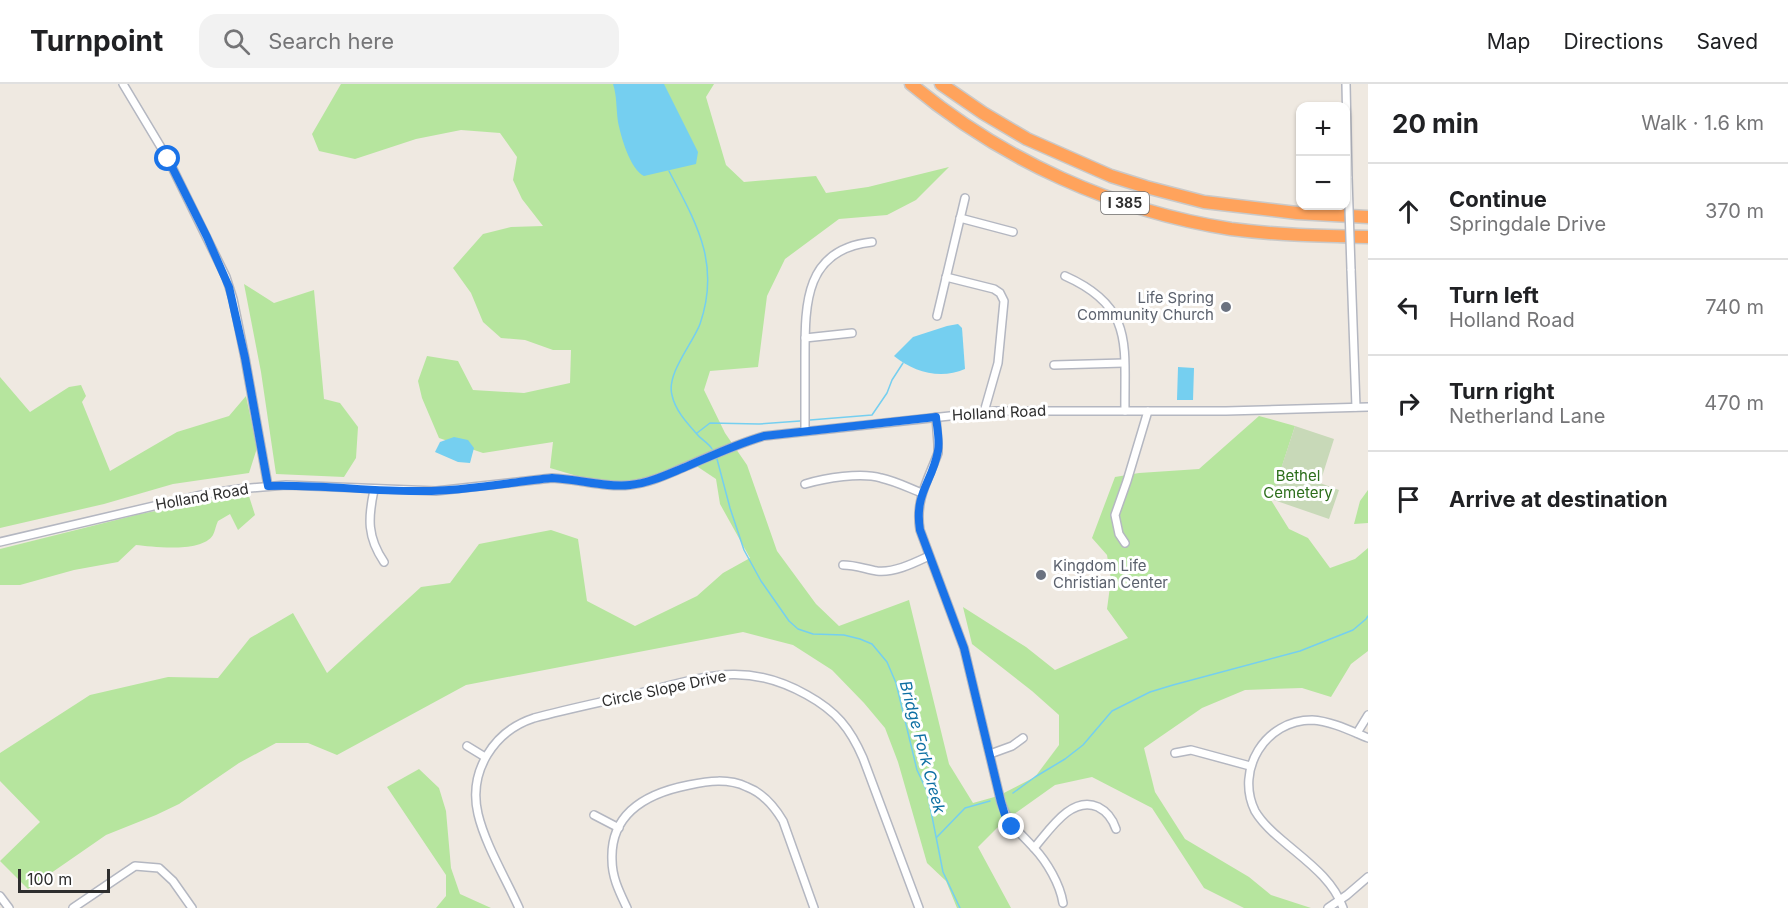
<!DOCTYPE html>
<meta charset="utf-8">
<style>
:root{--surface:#fff;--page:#f2f2f2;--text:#202124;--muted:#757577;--line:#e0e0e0}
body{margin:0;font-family:Inter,sans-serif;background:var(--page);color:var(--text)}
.controls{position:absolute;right:18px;top:18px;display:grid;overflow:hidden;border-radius:12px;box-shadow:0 2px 4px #0004}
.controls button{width:54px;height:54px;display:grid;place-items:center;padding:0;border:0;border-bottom:2px solid var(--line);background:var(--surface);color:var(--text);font:30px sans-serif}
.scale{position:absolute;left:18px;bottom:15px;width:92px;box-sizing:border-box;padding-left:6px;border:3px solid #2e2e2e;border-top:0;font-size:16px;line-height:21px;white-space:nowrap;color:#2e2e2e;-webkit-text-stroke:4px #fff;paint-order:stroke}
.stop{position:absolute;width:18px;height:18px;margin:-14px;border:4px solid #1a73e8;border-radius:50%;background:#fff}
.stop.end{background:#1a73e8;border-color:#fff;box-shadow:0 2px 6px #0008}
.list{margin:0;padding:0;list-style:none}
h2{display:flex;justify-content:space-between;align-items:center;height:78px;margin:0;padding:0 24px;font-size:26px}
h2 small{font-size:20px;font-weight:400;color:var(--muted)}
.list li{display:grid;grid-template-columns:39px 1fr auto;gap:18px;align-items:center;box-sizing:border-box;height:96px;padding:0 24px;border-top:2px solid var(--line)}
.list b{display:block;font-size:22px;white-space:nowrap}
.list p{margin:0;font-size:20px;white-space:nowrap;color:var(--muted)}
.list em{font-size:20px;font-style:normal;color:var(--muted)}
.icon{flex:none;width:33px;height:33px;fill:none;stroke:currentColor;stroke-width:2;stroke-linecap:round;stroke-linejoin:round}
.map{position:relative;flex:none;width:1368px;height:824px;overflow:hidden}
header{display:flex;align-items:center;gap:36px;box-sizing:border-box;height:84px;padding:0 30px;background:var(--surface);border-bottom:2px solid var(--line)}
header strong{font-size:28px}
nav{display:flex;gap:33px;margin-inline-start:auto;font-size:21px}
.search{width:420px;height:54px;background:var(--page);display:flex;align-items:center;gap:15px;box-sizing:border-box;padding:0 21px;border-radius:18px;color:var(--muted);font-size:22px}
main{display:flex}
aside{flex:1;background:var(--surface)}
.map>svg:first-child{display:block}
.green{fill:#b6e59e}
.cemetery{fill:#c8d9b8}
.water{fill:#75cff0}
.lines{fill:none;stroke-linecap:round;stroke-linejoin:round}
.stream{stroke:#75cff0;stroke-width:1.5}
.street-casing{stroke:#b4b7c1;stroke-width:10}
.highway-casing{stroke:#c9c9c9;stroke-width:15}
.street{stroke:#fff;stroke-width:7}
.highway{stroke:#ffa35c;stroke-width:12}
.street-bridge-casing{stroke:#b4b7c1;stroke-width:10;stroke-linecap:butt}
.street-bridge{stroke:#fff;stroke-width:7}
.route{stroke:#1a73e8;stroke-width:8}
.worship-dot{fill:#6b7280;stroke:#fff;stroke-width:2}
.labels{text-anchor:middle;stroke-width:6;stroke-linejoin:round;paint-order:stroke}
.shield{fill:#fff;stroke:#6d6d6d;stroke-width:1.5}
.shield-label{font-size:14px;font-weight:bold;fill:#2e2e2e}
.worship-label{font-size:15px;fill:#5b616d;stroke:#fff;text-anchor:end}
.street-label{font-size:15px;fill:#2e2e2e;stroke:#fff}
.park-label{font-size:15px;fill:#2c6e1b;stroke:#fff}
.water-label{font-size:16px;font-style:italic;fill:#0d6fa3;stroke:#fff}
</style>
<header>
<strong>Turnpoint</strong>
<div class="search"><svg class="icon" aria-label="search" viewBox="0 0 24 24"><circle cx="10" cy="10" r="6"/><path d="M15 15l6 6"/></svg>Search here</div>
<nav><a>Map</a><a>Directions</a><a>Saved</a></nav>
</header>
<main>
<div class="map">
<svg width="1368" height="824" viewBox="0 0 1368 824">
<rect width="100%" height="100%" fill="#efe9e1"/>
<!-- green -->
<g class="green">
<path d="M341,0H714L706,13L726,81L744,98L816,92L826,109L868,103L949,83L916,116L887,131L839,135L785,175L767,212L758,283L710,287L704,306L725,349L747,381L777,467L816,520L839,542L909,516L949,680L973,719L998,712L1035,693L1059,661V631L1032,607L972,560L963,523L1026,563L1055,586L1128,554L1107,525L1111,495L1107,471L1092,454L1115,393L1139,389L1199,385L1259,332L1295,342L1271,416L1289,445L1308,454L1330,484L1355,475L1368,464V567L1351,580L1331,613L1302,604L1245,606L1202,624L1144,664L1155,708L1185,755L1249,793L1271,811L1311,824H1244L1204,804L1152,724L1092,693L1055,701L1003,738L978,763L1011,824H957L946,797L927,779L898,678L885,644L864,619L832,586L793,561L743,548L466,601L337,671L308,659H276L239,679L179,720L156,731L106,751L28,805L0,777L40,738L0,697V669L90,611L168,593L218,594L250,554L293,529L327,589L421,503L450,499L479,460L551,446L578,455L587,517L635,542L697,512L723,489L750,474L720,420L716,395L695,381L648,400L594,397L550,384L553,358L483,369L439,354L422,314L418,297L427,272L458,277L473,306L524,309L570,299L571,266H553L525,256L501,254L483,238L471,209L453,184L483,150L511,143L543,142L522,115L513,96L517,73L500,49L461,46L416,55L355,75L319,67L312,50Z"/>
<path d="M244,200L274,219L314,206L324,315L340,319L358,343L356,374L344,393L276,390L261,288Z"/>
<path d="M0,293L30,328L69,303L81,301L86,312L82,318L110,387L177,348L229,332L246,312L257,364L249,389L173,400L104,420L0,444Z"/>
<path d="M1368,406V439L1354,440L1360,417Z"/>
<path d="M248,409L255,431L238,446L230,430L218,437C216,441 215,447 213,451C202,469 154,463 136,461L118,478L74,486L20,501H0V465L140,430Z"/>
<path d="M419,685L439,704L446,727L451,784L460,810L491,824H436L446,812V791L387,703Z"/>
</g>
<!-- cemetery -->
<path class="cemetery" d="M1295,342L1334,355L1320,399L1339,406L1329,435L1271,415Z"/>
<!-- water -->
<g class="water">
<path d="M613,0H664L698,68L696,80L644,92C630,85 621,53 618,38C616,25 617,12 613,0Z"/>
<path d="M958,240L962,244L965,285C940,296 914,288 894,272L913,253L947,242Z"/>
<path d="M1178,283L1194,284L1193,316H1177Z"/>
<path d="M454,353L468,356L474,364L470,379L458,378L435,368L440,358Z"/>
</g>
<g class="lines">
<!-- stream -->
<g class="stream">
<path d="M669,87C696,139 721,179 700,240C693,259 666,290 672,311C675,326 687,339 696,349C701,356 708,358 712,365"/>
<path d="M810,336L872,331L887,309L892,296L903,279"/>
<path d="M697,349L710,339L759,340L800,337"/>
<path d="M717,375L730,424L744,466L761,497L789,537L798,545L813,550L844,551L860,555L872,560L887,578L896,599L917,686L927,707L943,788L960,824"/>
<path d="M1013,709L1035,693L1065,675L1083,661L1112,627L1150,608L1173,601L1300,567L1353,546L1366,535L1368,532"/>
<path d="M937,753L965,724L990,717"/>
</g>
<!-- street casing -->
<g class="street-casing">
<g id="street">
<path d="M123,0L168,75L226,193L233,215L245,274L268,402"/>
<path d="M1346,0L1348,94"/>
<path d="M960,134L1013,148"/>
<path d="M1351,185L1356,323"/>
<path d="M1065,192C1135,223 1124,262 1125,327"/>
<path d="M946,193L994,205L1000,209L1004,217L998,279L984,328"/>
<path d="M937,232L965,114"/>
<path d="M805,254L852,249"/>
<path d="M1054,281L1124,279"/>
<path d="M936,333L938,360V369C928,396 915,416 920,446L964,564L1001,718C1009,742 1018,746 1034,764C1047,778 1060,800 1063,819"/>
<path d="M805,347C805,322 805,297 805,272C805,219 805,165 872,158"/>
<path d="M805,400C825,394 861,388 881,394C895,397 909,404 922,409"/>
<path d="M374,406C368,434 367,453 384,478"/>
<path d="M0,458L205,410L239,405L286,401L436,407L552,394C578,395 606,404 630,401C650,399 668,390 687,382C712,371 737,360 764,352L996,327H1226L1368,323"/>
<path d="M1125,459L1119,450L1115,431L1127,397L1148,327"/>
<path d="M843,481C855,481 865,485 877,487C894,489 914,479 929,472"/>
<path d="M1357,649L1368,631"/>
<path d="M467,662L485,673"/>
<path d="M1175,669L1191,666L1250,682"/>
<path d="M990,670L1012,662L1023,654"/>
<path d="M594,731L619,744"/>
<path d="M1034,764C1049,747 1071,711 1098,723C1108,728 1113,736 1116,745"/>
<path d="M0,812L9,824"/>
<path d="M73,824L135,782L159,784L173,797L192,824"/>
<path d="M519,824C506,795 485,760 478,730C468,687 494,647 534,634C567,625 602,618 636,610C702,594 743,575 807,611C836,627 850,644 863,674L919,824"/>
<path d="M627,824C620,809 612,794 612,776C610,728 648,709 689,701C708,697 728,694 747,703C763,709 774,722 783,737L814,824"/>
<path d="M1328,824L1347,811L1368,793"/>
<path d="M1343,824C1333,795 1305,776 1283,757C1272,748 1262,739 1255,727C1235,686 1265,636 1312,636C1331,637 1351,647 1368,654"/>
</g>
</g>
<!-- highway casing -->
<g class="highway-casing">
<g id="highway">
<path d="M911,0C1002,76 1114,127 1231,145C1277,151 1322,152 1368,153"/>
<path d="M941,0L983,29L1027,55L1111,92L1146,103L1204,118L1297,129L1368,133"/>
</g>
</g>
<!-- street -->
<use href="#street" class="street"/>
<!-- highway -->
<use href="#highway" class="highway"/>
<!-- street-bridge casing -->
<g class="street-bridge-casing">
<path id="street-bridge" d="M1348,94L1351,185"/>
</g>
<!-- street-bridge -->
<use href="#street-bridge" class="street-bridge"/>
</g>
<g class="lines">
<!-- route -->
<path class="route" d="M168,75L207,153L229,203L245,274L268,402C320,400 372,408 424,407C467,407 510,398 552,394C578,395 606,404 630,401C649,399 666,391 683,384C709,373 736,360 764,352L936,333C937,344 940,356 938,367C932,399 914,409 920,446L964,564L1001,718L1005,731L1012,743"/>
</g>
<!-- markers -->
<g class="worship-dot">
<circle cx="1226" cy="223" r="6"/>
<circle cx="1041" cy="491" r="6"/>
</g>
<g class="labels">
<!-- shield labels -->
<rect class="shield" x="1101" y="108" width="48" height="22" rx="4.5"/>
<g class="shield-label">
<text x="1125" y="124">I 385</text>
</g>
<!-- worship labels -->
<g class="worship-label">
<text x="1214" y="219">Life Spring<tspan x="1214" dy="17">Community Church</tspan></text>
<text x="1053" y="487" text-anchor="start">Kingdom Life<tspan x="1053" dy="17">Christian Center</tspan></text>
</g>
<!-- street labels -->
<g class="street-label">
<text transform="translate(999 329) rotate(-3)" y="5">Holland Road</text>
<text transform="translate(202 413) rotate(-10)" y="5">Holland Road</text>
<text transform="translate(664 605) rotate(-12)" y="5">Circle Slope Drive</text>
</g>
<!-- park labels -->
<g class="park-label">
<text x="1298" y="397">Bethel<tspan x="1298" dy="17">Cemetery</tspan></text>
</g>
<!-- water labels -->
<g class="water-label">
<text transform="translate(923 663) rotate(75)" y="6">Bridge Fork Creek</text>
</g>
</g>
</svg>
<div class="controls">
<button>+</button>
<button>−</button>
</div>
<div class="scale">100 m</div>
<div class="stop" style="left:168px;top:75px"></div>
<div class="stop end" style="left:1012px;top:743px"></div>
</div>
<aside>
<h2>20 min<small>Walk · 1.6 km</small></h2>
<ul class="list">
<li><svg class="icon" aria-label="ahead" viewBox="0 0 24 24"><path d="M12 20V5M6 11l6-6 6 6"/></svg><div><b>Continue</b><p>Springdale Drive</p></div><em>370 m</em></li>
<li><svg class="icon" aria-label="left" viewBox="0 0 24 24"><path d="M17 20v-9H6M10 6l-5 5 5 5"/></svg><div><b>Turn left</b><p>Holland Road</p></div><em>740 m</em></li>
<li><svg class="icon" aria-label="right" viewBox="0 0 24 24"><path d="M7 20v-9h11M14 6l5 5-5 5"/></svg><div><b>Turn right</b><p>Netherland Lane</p></div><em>470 m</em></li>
<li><svg class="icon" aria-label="arrive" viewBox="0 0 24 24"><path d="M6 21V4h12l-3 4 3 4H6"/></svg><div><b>Arrive at destination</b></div></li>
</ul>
</aside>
</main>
